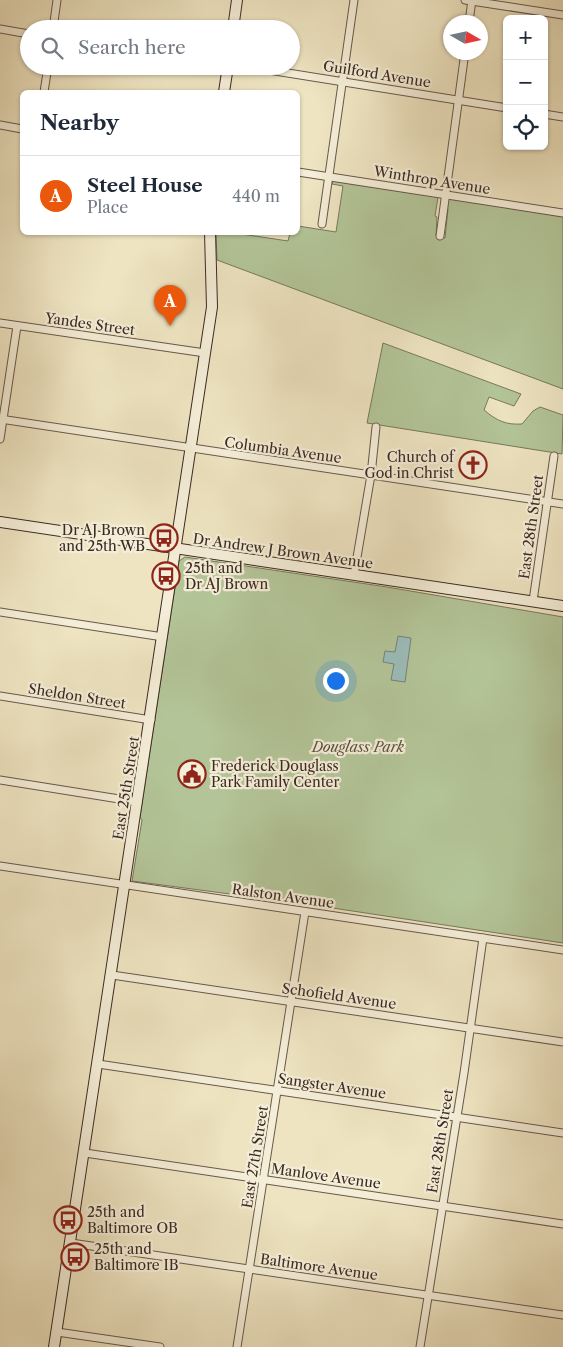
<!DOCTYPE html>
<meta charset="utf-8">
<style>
:root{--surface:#fff;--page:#f6f6f7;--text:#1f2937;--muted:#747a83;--line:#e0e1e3;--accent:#ea580c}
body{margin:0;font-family:"Libre Caslon Text",serif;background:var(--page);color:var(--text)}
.controls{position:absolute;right:15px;top:15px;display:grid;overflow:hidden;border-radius:8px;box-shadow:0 1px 4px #0004}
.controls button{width:45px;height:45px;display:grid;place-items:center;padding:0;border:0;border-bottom:1px solid var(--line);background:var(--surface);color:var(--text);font:25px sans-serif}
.compass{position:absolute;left:443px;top:15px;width:45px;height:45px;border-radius:50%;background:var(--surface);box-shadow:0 1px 4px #0004;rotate:99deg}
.you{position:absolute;left:335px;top:680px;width:18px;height:18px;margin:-12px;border:4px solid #fff;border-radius:50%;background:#1a73e8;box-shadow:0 0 0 8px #1a73e833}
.badge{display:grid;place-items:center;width:32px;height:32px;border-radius:50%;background:var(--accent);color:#fff;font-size:16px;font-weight:700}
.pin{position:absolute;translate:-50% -41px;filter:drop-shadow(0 1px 2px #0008)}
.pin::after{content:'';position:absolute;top:26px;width:18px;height:15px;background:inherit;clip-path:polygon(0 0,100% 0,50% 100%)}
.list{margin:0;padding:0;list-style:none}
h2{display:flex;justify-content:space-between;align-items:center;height:65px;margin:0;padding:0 20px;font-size:21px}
h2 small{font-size:16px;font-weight:400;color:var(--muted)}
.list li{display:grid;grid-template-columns:32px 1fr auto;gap:15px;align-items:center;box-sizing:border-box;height:80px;padding:0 20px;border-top:1px solid var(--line)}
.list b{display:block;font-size:19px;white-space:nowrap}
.list p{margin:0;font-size:16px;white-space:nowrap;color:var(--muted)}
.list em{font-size:16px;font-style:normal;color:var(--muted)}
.icon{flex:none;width:28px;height:28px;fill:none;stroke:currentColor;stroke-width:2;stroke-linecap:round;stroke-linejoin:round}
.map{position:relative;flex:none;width:563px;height:1347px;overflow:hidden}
.search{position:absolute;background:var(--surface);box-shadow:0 1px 4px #0004;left:20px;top:20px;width:280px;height:55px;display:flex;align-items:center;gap:12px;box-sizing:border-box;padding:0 18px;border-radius:28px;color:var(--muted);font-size:19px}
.panel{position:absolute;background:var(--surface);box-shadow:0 1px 4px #0004;left:20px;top:90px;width:280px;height:145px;border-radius:8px}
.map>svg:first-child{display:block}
.green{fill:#b3c598;stroke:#77785e}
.water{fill:#9bbdba;stroke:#75827e}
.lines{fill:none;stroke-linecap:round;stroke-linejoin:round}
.street-casing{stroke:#68584a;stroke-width:9}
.secondary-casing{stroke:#3b2a23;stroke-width:12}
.street{stroke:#f4edd7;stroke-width:7}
.secondary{stroke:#f4edd7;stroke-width:10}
.labels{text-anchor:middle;stroke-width:4.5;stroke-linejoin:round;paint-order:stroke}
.street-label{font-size:14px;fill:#3b2a23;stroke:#f4edd7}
.poi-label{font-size:14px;fill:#3b2a23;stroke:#f4edd7;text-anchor:start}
.park-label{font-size:14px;font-style:italic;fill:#595140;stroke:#f4edd7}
</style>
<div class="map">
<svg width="563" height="1347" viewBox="0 0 563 1347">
<rect width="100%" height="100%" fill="#eee4c1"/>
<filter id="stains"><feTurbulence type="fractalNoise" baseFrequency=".004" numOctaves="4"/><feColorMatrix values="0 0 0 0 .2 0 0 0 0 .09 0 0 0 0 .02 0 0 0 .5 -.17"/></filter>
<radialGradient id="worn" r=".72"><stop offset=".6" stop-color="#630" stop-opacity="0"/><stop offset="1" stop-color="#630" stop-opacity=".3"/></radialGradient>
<!-- green -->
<g class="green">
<path d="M333,181L438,197L435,216L437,217L436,236L445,238L448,209L446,208L447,202L450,199L563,216V389L217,260L216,232L235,233L288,241L290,233L298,232V226L336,232L343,186L332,184Z"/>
<path d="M383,343L521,394L514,406L489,397L484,410C497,421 506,425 522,424L533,411L540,407L563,415L562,454L367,423Z"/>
<path d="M185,557L387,587L563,617V943L313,905L132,881L142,820L140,817L179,561Z"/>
</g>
<!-- water -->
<path class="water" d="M398,636L411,638L405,682L391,680L394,664L383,662L385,651L395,652Z"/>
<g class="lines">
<!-- street casing -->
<g class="street-casing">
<g id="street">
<path d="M465,0L563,15"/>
<path d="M469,22L472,0"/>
<path d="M0,29L29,34"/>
<path d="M53,29L57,0"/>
<path d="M244,66L507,108"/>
<path d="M44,92L48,66"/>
<path d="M544,114L563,117"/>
<path d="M0,125L22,129"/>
<path d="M298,172L563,213"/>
<path d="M322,224L354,0"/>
<path d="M440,236L465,52"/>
<path d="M0,323L205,353"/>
<path d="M0,419L563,504"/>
<path d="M0,439L17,326"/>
<path d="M354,575L371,475L376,427"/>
<path d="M533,601L554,456"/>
<path d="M0,612L163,637"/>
<path d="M0,696L151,720"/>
<path d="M0,780L138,802"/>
<path d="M0,866L563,950"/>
<path d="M112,975L563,1042"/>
<path d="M98,1064L563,1133"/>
<path d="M85,1153L563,1224"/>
<path d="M71,1243L563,1315"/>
<path d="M57,1332L160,1347"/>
<path d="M237,1347L305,912"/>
<path d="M420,1347L464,1073L483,938"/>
</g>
</g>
<!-- secondary casing -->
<g class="secondary-casing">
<g id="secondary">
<path d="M233,29L237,0"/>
<path d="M224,92L228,66"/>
<path d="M0,522L563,606"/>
<path d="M54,1347L212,307L210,232"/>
</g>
</g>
<!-- street -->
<use href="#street" class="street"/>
<!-- secondary -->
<use href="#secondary" class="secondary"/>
</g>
<!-- icons -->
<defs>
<g id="church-ring" transform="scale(1.4375)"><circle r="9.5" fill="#f4edd7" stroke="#8f2418" stroke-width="1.5"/><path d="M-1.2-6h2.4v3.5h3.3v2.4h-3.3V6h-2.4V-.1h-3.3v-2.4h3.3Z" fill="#8f2418"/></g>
<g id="bus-ring" transform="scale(1.4375)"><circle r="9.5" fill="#f4edd7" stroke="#8f2418" stroke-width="1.5"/><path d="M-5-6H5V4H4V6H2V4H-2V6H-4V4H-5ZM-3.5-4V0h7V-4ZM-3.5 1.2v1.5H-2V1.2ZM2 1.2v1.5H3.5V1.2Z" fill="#8f2418"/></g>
<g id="civic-ring" transform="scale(1.4375)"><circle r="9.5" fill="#f4edd7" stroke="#8f2418" stroke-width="1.5"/><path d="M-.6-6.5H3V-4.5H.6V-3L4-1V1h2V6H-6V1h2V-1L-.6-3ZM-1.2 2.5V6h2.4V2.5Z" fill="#8f2418"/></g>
</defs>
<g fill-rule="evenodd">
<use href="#church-ring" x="473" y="465"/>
<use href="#bus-ring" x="164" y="538"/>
<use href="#bus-ring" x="166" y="576"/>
<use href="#civic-ring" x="192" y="774"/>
<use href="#bus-ring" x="68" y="1220"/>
<use href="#bus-ring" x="75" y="1257"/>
</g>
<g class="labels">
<!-- street labels -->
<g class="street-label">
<text transform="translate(377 74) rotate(9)" y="5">Guilford Avenue</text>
<text transform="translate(432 180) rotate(9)" y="5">Winthrop Avenue</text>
<text transform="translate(90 324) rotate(8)" y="5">Yandes Street</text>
<text transform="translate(283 450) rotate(8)" y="5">Columbia Avenue</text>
<text transform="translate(531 527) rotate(-82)" y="5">East 28th Street</text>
<text transform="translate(283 551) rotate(8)" y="5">Dr Andrew J Brown Avenue</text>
<text transform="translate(77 696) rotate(9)" y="5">Sheldon Street</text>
<text transform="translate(126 788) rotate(-81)" y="5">East 25th Street</text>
<text transform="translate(283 896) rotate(8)" y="5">Ralston Avenue</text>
<text transform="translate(339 996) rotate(8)" y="5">Schofield Avenue</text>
<text transform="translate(332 1086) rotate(8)" y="5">Sangster Avenue</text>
<text transform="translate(440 1141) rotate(-81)" y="5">East 28th Street</text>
<text transform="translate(255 1157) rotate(-81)" y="5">East 27th Street</text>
<text transform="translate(326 1176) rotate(8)" y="5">Manlove Avenue</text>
<text transform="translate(319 1267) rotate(8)" y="5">Baltimore Avenue</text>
</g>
<!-- poi labels -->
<g class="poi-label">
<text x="454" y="462" text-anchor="end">Church of<tspan x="454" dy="16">God in Christ</tspan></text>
<text x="145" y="535" text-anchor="end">Dr AJ Brown<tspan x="145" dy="16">and 25th WB</tspan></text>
<text x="185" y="573">25th and<tspan x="185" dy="16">Dr AJ Brown</tspan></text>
<text x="211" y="771">Frederick Douglass<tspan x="211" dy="16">Park Family Center</tspan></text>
<text x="87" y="1217">25th and<tspan x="87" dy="16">Baltimore OB</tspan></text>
<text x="94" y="1254">25th and<tspan x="94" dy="16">Baltimore IB</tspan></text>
</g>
<!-- park labels -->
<g class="park-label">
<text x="358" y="752">Douglass Park</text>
</g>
</g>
<rect width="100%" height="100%" filter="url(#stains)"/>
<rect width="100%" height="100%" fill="url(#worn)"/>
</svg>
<div class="controls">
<button>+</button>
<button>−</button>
<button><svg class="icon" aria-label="locate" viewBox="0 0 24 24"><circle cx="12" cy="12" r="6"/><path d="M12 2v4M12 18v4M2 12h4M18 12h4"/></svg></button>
</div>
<svg class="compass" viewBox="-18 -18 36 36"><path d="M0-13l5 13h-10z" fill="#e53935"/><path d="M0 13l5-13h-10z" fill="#747a83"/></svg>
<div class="you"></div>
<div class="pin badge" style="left:170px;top:326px">A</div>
<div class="search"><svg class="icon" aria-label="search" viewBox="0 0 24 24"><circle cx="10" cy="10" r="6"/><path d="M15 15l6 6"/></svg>Search here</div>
<section class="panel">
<h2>Nearby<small></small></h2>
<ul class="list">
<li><span class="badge">A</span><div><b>Steel House</b><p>Place</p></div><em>440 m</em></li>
</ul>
</section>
</div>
